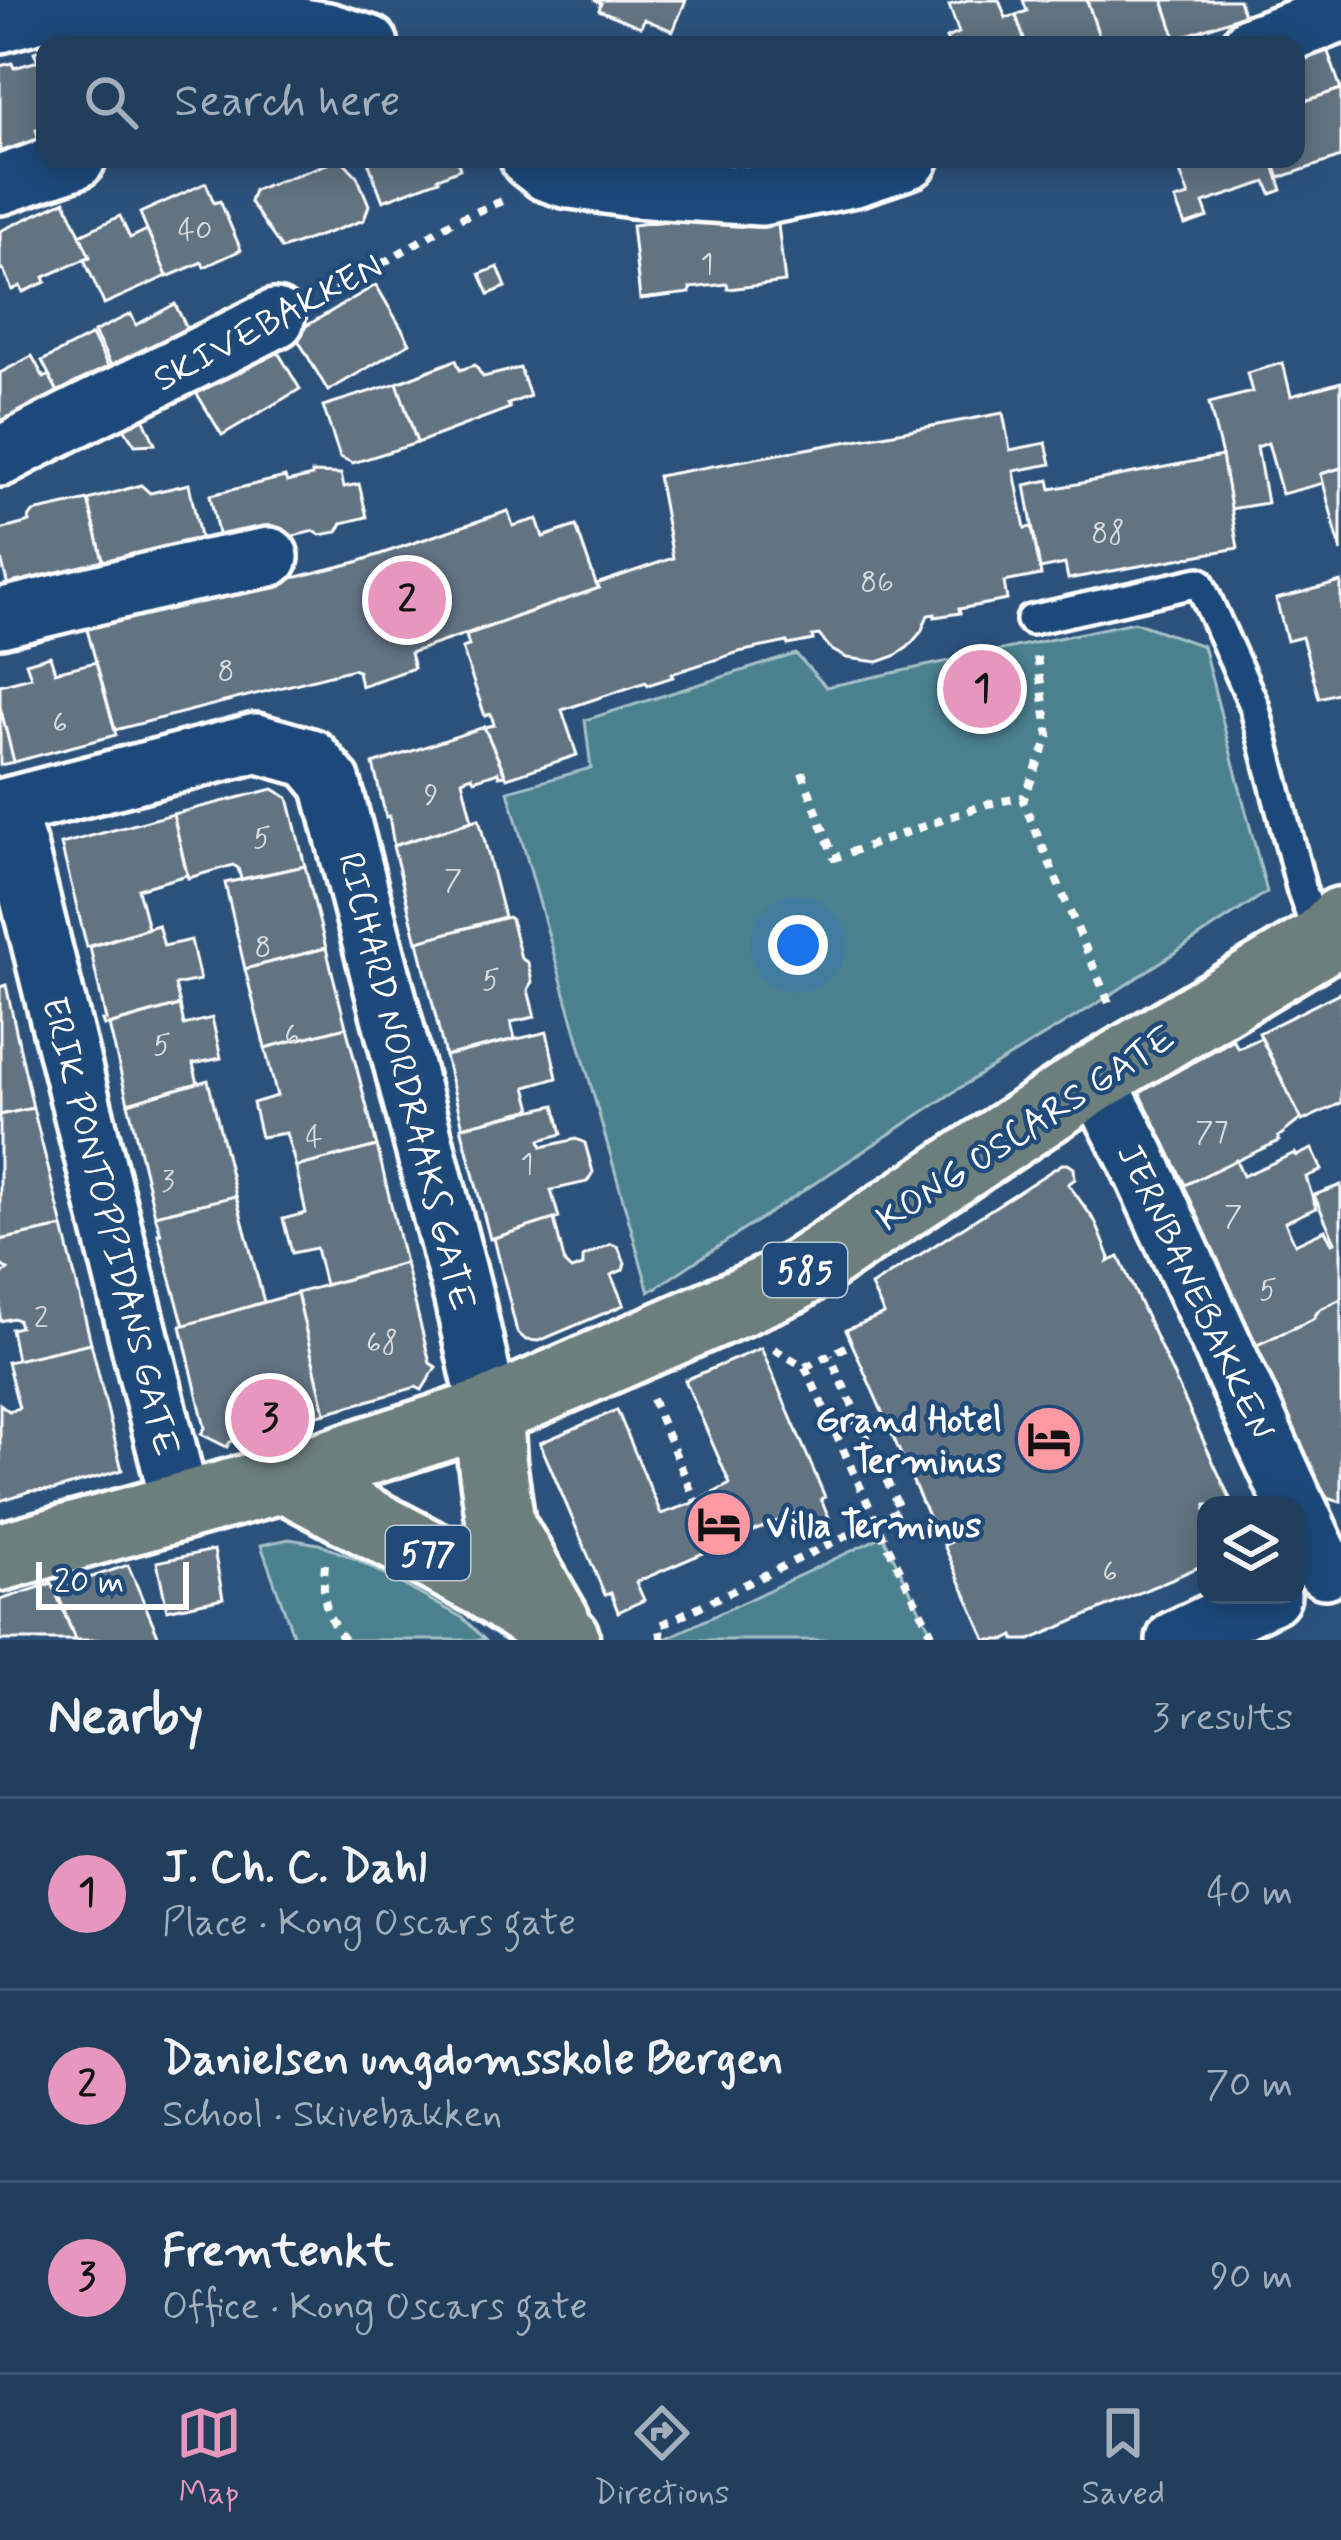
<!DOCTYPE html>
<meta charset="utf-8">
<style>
:root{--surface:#213e5d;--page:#294563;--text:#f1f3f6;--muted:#a2aebc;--line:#3e5772;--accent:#e797bd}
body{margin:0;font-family:Mynerve,sans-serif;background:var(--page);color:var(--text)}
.controls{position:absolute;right:36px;bottom:36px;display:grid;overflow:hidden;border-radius:24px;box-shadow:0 6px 30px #0003}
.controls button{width:108px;height:108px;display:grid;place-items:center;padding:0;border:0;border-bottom:3px solid var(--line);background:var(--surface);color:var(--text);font:60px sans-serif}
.scale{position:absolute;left:36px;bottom:30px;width:153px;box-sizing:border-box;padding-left:12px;border:6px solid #fff;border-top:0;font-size:33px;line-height:42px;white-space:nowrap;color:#fff;-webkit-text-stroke:9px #1f4a7a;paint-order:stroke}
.you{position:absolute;left:798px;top:945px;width:42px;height:42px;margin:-30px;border:9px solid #fff;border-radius:50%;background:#1a73e8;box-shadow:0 0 0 18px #1a73e833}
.badge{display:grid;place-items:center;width:78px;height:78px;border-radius:50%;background:var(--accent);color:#111;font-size:39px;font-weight:700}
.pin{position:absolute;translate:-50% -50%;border:6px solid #fff;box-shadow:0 3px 12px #0006}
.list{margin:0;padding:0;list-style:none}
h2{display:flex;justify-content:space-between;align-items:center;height:156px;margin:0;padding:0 48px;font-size:51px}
h2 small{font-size:39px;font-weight:400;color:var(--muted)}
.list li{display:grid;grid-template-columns:78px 1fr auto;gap:36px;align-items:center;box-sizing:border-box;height:192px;padding:0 48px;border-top:3px solid var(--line)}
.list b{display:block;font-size:45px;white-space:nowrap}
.list p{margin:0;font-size:39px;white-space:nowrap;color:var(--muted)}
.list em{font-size:39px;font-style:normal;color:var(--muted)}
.icon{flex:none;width:66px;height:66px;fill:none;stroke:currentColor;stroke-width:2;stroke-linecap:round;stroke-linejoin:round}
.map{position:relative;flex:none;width:1341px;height:1640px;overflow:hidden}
.search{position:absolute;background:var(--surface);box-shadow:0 6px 30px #0003;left:36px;right:36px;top:36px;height:132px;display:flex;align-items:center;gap:30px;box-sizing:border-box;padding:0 42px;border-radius:24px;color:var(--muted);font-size:45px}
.sheet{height:732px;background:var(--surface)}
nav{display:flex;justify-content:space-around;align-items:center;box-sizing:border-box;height:168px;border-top:3px solid var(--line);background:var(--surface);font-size:33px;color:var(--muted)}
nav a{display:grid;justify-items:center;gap:6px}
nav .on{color:var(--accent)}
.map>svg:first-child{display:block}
.green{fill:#4b808e;stroke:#a5c0c6;stroke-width:3}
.building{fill:#627382;stroke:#fff;stroke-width:3}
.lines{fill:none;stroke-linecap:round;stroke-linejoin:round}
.service-casing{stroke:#fff;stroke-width:36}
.minor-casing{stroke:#fff;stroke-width:66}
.primary-casing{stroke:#fff;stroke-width:75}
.path{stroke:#fff;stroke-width:8;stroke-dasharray:9 9;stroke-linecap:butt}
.service{stroke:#1f4a7a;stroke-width:27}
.minor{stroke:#1f4a7a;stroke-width:57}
.primary{stroke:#6c7f7c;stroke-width:66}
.labels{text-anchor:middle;stroke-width:9;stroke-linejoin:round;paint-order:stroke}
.number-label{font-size:30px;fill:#d8dce0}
.shield{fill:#1f4a7a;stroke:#bcc9d7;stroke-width:3}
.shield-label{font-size:33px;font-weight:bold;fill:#fff}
.street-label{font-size:36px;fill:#fff;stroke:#1f4a7a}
.poi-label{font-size:36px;font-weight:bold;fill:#fff;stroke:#1f4a7a;text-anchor:end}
</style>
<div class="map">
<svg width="1341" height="1640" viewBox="0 0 1341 1640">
<rect width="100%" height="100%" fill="#2c527c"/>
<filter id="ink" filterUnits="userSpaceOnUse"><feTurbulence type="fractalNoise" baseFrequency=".00833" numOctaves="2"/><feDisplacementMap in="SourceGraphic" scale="24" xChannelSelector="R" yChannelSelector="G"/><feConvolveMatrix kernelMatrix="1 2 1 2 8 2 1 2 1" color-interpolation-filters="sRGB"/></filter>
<g filter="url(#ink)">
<!-- green -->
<g class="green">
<path d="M1134,622L1203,646L1267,892L1106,998L981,1074L649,1292L508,791L591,768L585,720L796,654L826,687Z"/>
<path d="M883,1536L932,1634L944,1640H663Z"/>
<path d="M289,1539L319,1544L356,1559L463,1618L485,1640H295L261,1545Z"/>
</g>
<!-- building -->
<g class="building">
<path d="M594,0H686L673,31L644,19L641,27L599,10L601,3Z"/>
<path d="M968,0H999L1006,18L1016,15L1026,45H949L946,38L959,33L949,5Z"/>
<path d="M1023,0H1087L1102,45H1026L1016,15L1027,11Z"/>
<path d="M1087,0H1163L1176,39L1158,45H1102Z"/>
<path d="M1163,0H1239L1244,15L1176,39Z"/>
<path d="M105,28L111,45H54Z"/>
<path d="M1321,32L1341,89L1296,104V45Z"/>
<path d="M45,48V124L42,125L43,128L36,130L40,143L0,157V66L12,63L14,68L38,61L34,52Z"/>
<path d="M1341,89V157L1279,178L1272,159H1296V104Z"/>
<path d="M341,159L357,176L369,205L364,220L282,249L250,202L254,190Z"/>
<path d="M367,159H457L460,169L438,178L439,180L383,201Z"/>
<path d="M1175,159H1272L1282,190L1271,194L1266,182L1203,203L1208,217L1185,225L1175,200L1189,196Z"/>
<path d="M206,183L214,203L220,201L241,250L204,267L202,262L167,277L140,213Z"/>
<path d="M65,201L90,257L44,277L46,282L23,292L20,286L12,290L3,269L0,270V231Z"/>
<path d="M776,209L785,282L728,289L727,284L690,288V293L640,299L632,225Z"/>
<path d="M120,216L130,238L147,230L167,276L104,304L84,259L90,257L80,235Z"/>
<path d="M498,267L506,287L489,294L480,274Z"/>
<path d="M376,285L410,343L328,391L294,333Z"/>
<path d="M175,304L192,339L117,377L94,332L131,314L136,325Z"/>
<path d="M92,335L114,378L64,404L42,361Z"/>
<path d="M272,342L300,389L222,435L194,389Z"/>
<path d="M32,356L44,378L49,375L59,394L54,396L58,404L0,435V373Z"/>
<path d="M456,360L460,370L475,365L483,377L520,368L530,396L508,404L510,408L417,443L397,383Z"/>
<path d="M1283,363L1291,396L1341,382V468L1321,474L1324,483L1282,494L1268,443L1257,447L1267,503L1230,509L1222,456L1209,403L1252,392L1247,373Z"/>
<path d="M397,383L417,443L353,463L340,457L323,406Z"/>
<path d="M140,411L155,444L135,445L120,422Z"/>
<path d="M1003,413L1010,450L1046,443L1051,464L1014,471L1025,528L1032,527L1041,575L1004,582L1007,600L959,609L960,613L935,617V614L928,615L921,632L908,647L895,656L878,662L847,658L832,650L819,635L812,636L813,640L788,645L787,642L739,652L671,674L673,677L648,685L646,682L562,710L577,755L507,778L484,727L494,725L491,714L485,716L462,648L469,646L466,635L599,588L596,584L673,558L658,476Z"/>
<path d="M1222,456L1238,548L1068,579L1065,564L1040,569L1025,485L1049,480L1051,489Z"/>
<path d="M1341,468V552L1321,474Z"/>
<path d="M312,473L341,474L344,487L359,484L367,517L342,523L337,532L320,535L314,531L222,553L210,495L285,477L287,482L312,476Z"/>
<path d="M189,484L205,561L109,585L88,500L141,485L150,493Z"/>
<path d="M88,500L109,585L14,609L0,555V530L30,522L29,518L33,512Z"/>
<path d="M508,511L513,526L537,519L543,537L576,526L596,584L599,588L410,653L414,668L361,686L358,671L353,669L115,730L86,626L228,590L233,593L357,562Z"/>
<path d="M1341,582V692L1319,698L1302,637L1287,641L1276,599Z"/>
<path d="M50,656L55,672L96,662L116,735L14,762L0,707V685L31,677L26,663Z"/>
<path d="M0,707L14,762L0,765Z"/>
<path d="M484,727L505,775L499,776L498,772L474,780L472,776L462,780L472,821L394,846L389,816L386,817L373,764Z"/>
<path d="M273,789L288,798L305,866L241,879L238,868L233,865L188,878L173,814Z"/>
<path d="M173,814L187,875L138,889L148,928L87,947L61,844Z"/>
<path d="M479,819L504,917L417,942L393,846Z"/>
<path d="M305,866L326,948L245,969L225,883Z"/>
<path d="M508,917L511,919L521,958L528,963L532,982L528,990L535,1017L511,1022L515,1039L445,1056L418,941Z"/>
<path d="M158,925L164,946L191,940L200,980L175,985L180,1005L104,1026L102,1020H106L90,947Z"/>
<path d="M326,948L346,1027L265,1048L245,969Z"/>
<path d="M6,985L33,1108L0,1115V987Z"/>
<path d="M1341,992V1103L1302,1121L1259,1033Z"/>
<path d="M180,1005L184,1025L212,1018L221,1058L193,1064L198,1083L128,1103L109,1025Z"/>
<path d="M346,1027L377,1146L296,1167L286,1133L261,1137L253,1103L277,1096L265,1048Z"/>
<path d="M547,1032L557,1078L526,1087L532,1109L463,1127L445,1056Z"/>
<path d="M1261,1038L1301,1119L1278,1137L1279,1141L1185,1185L1138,1089L1171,1072L1172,1074L1233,1040L1238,1048Z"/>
<path d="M208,1080L236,1196L155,1215L128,1103Z"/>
<path d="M555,1105L562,1134L540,1140L542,1147L576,1139L585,1143L593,1172L587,1182L551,1190L559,1218L490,1239L461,1127Z"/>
<path d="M33,1108L63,1227L0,1240V1115Z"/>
<path d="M377,1146L405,1263L325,1285L316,1248L292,1253L283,1219L306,1213L296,1167Z"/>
<path d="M1312,1149L1322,1170L1306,1177L1316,1208L1285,1222L1295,1244L1325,1230L1332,1243L1335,1242L1314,1195L1341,1185V1299L1319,1310L1313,1319L1255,1346L1181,1187L1236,1160L1243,1176L1295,1153L1296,1156Z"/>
<path d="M1062,1164H1068L1074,1168L1075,1179L1068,1184L1095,1221L1110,1258L1108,1262L1119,1257L1233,1505H1206V1564L1030,1640H1015L1014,1636L1006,1640H986L944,1545L970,1534L965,1523L936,1534L846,1330L884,1314L871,1286Z"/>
<path d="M236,1196L264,1302L184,1326L158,1234H161L155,1215Z"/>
<path d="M554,1219L565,1264L571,1270L583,1266V1257L611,1244L618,1247L625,1263L623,1270L611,1275L624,1305L539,1341L526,1340L517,1332L494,1238Z"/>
<path d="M63,1227L91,1343L17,1360L11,1329L20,1327L18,1320L13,1318L0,1321V1275L8,1270L0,1264V1240Z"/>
<path d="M405,1263L430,1363L436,1367L422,1390L416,1387L325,1413L297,1293Z"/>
<path d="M297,1293L325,1413L230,1442L227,1447L201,1434L205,1428L181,1326Z"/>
<path d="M1341,1299V1502L1319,1496L1321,1493L1255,1346L1313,1319L1319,1310Z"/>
<path d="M91,1343L122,1470L54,1490L30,1491L0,1501V1404L9,1411L19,1408L7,1362Z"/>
<path d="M761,1348L825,1497L821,1499L830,1520L803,1531L796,1513L636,1582L644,1600L618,1612L611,1593L605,1595L540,1443L617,1410L661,1514L696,1502L730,1484L685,1380Z"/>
<path d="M214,1550L223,1598L167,1610L157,1562Z"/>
<path d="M128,1565L160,1640H75L56,1589Z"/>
<path d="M52,1583L75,1640H0V1600Z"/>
</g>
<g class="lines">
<!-- service casing -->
<g class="service-casing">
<path id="service" d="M1031,620L1199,582L1254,705L1302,891L1319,938"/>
</g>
<!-- minor casing -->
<g class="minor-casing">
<g id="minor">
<path d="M0,23L58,7L97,5L277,24L327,32L369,45"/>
<path d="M1252,45L1341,13"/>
<path d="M530,159L547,172L565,178L633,188L761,196L855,177L909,159"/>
<path d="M0,185L76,159"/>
<path d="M0,457C90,408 184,366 275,319"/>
<path d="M0,618L187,573L269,557"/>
<path d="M4,808L18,850L181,1506"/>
<path d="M0,809L256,743L310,758L331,783L464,1299L489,1412"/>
<path d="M1095,1078L1136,1156L1295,1505"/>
<path d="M1296,1506L1325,1569"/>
<path d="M1176,1640L1271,1595"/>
</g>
</g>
<!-- primary casing -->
<g class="primary-casing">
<g id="primary">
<path d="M489,1412L492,1462L501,1526L556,1621"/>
<path d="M285,1478L485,1584L565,1637"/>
<path d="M0,1557L285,1478L489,1412L790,1280L1095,1078L1321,942L1341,921"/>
</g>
</g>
<!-- path -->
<g class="path">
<path d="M320,300L454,221L502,201"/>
<path d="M1037,657L1049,736L1023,801L1109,1003"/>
<path d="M802,772L834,858L987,804L1024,797"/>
<path d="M774,1349L805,1367L852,1344"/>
<path d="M805,1367L883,1536L932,1634L944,1640"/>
<path d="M652,1399L696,1502"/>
<path d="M833,1428L859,1418"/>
<path d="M325,1564C322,1597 324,1613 344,1640"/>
<path d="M662,1640L659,1626L900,1510L830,1356"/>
<path d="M919,1640L932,1634"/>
</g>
<!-- service -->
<use href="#service" class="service"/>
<!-- minor -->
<use href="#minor" class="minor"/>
<!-- primary -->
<use href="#primary" class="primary"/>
</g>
</g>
<!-- icons -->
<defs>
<g id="hotel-disc" transform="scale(3.45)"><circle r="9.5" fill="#ff9aa2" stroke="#1f4a7a"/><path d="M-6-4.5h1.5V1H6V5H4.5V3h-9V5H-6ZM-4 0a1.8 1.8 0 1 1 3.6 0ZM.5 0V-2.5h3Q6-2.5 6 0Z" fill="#111"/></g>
</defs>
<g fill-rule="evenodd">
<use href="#hotel-disc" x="1049" y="1439"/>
<use href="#hotel-disc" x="719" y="1524"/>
</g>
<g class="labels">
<!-- number labels -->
<g class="number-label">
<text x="195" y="239">40</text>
<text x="707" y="273">1</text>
<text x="1108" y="542">88</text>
<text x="877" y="591">86</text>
<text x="226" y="680">8</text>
<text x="60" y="732">6</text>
<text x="431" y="804">9</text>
<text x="262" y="847">5</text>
<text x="453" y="889">7</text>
<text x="263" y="956">8</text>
<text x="491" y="989">5</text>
<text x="292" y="1044">6</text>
<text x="162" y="1054">5</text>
<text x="1212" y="1141">77</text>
<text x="314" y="1146">4</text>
<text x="527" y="1173">1</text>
<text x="168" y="1190">3</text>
<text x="1233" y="1225">7</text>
<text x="1268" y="1299">5</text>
<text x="41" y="1327">2</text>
<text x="382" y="1352">68</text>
<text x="1110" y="1581">6</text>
</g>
<!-- shield labels -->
<g class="shield">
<rect x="763" y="1243" width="84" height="54" rx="9"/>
<rect x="386" y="1526" width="84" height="54" rx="9"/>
</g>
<g class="shield-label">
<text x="805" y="1282">585</text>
<text x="428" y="1565">577</text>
</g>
<!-- street labels -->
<g class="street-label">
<text transform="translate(267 321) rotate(-28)" y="13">SKIVEBAKKEN</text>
<text transform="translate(408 1081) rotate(76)" y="13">RICHARD NORDRAAKS GATE</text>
<text transform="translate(1025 1127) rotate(-33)" y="13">KONG OSCARS GATE</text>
<text transform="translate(112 1226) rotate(76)" y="13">ERIK PONTOPPIDANS GATE</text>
<text transform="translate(1197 1291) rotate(65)" y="13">JERNBANEBAKKEN</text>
</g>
<!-- poi labels -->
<g class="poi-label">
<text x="1002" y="1431">Grand Hotel<tspan x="1002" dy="41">Terminus</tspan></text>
<text x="766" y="1537" text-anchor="start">Villa Terminus</text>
</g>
</g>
</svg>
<div class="controls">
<button><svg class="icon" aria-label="layers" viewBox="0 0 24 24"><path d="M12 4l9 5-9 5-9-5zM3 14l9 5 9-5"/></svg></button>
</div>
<div class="scale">20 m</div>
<div class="you"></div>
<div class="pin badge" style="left:982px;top:689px">1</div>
<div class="pin badge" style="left:407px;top:600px">2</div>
<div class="pin badge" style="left:270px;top:1418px">3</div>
<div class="search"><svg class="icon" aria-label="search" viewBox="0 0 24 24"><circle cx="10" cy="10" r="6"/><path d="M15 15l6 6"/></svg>Search here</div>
</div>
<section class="sheet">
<h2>Nearby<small>3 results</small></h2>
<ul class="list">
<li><span class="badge">1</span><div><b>J. Ch. C. Dahl</b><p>Place · Kong Oscars gate</p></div><em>40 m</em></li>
<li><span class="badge">2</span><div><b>Danielsen ungdomsskole Bergen</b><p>School · Skivebakken</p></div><em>70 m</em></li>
<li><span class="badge">3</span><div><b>Fremtenkt</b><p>Office · Kong Oscars gate</p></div><em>90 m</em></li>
</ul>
</section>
<nav>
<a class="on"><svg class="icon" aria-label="map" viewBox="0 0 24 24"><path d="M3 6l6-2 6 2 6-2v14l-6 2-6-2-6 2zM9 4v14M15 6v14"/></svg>Map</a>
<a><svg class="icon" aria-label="directions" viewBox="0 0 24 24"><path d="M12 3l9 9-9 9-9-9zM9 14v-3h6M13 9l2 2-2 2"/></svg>Directions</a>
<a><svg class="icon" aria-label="saved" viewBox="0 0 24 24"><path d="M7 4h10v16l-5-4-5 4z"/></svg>Saved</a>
</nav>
